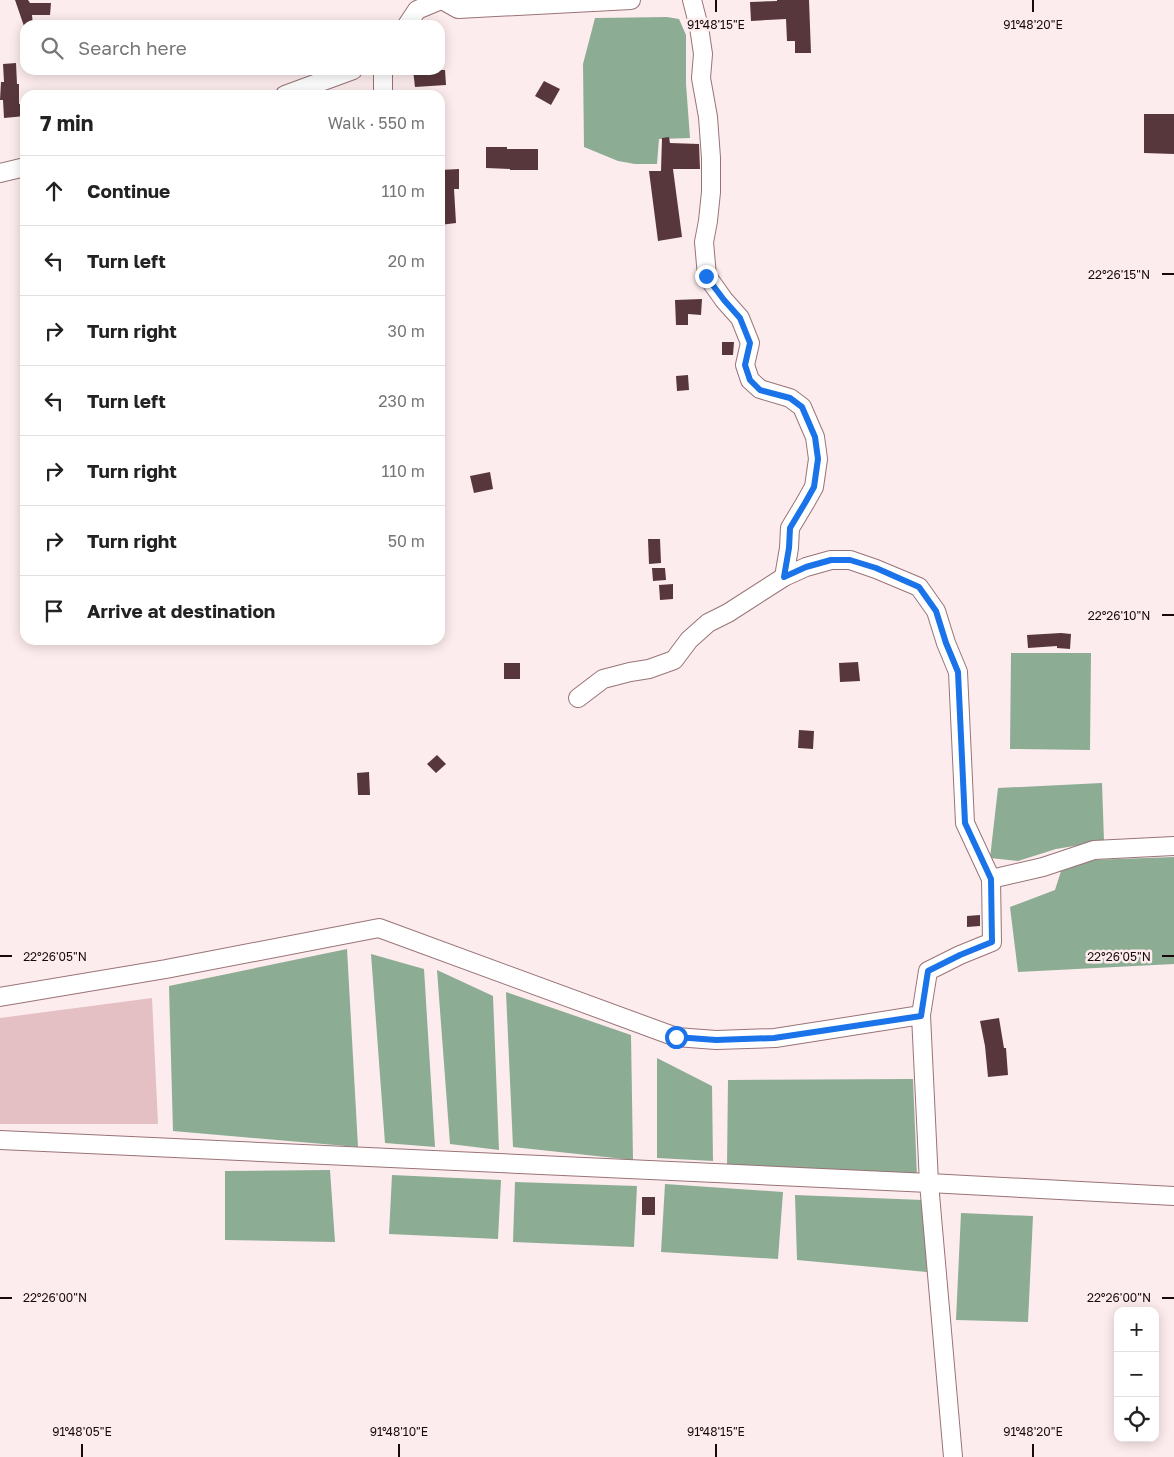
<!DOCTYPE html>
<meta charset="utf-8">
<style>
:root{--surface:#fff;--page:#f6f6f6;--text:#222;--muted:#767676;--line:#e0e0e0}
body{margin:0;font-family:"Golos Text",sans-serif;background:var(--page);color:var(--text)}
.controls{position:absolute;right:15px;bottom:15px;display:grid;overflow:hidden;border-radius:10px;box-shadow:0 2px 12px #0003}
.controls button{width:45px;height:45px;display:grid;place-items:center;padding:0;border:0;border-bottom:1px solid var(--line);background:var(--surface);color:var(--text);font:25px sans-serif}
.stop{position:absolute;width:15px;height:15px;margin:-11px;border:4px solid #1a73e8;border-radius:50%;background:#fff}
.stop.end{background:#1a73e8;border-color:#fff;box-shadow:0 1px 5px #0008}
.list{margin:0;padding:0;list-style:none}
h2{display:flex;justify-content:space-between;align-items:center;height:65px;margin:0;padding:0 20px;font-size:21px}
h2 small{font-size:16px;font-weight:400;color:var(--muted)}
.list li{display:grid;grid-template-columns:32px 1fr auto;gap:15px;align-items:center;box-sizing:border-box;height:70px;padding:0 20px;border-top:1px solid var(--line)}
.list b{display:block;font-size:19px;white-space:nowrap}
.list em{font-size:16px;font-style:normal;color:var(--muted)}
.icon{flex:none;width:28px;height:28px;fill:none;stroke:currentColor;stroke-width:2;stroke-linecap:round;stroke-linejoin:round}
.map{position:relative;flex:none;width:1174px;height:1457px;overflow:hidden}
.search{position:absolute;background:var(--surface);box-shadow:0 2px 12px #0003;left:20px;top:20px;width:425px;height:55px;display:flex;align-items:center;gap:12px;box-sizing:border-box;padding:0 18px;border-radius:15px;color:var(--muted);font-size:19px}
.panel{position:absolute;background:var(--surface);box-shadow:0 2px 12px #0003;left:20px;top:90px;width:425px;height:555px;border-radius:15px}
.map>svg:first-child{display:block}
.green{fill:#e4bfc3}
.water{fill:#8cac94}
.building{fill:#58373c}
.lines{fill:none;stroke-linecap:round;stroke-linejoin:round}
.minor-casing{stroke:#997377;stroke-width:20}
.minor{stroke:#fff;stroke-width:18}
.route{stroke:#1a73e8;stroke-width:6}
.ticks{fill:none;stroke:#180a0c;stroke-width:2}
.ticks-label{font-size:12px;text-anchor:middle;fill:#180a0c;stroke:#fdeced;stroke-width:5;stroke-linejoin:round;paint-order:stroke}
</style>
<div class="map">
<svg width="1174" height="1457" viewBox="0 0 1174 1457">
<rect width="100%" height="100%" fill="#fdeced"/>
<!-- green -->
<path class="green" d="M152,998L158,1124H0V1018Z"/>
<!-- water -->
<g class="water">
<path d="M667,17L679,19L686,35V84L690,138L659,139L657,164H635L618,161L584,147L583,64L595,18Z"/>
<path d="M1011,653H1091L1090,750L1010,749Z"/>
<path d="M1102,783L1104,841L1056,849L1018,861L990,858L998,788Z"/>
<path d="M1174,857V964L1018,972L1010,907L1055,890L1062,868L1090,860Z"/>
<path d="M347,949L358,1147L173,1131L169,986Z"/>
<path d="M371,954L424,969L435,1147L385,1143Z"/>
<path d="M437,970L493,996L499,1150L450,1144Z"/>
<path d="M506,992L631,1035L633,1160L513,1147Z"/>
<path d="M657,1058L712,1086L713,1161L657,1158Z"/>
<path d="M913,1079L917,1177L727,1165L728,1080Z"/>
<path d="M330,1170L335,1242L225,1240V1171Z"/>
<path d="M392,1175L501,1180L498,1239L389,1234Z"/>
<path d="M515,1182L637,1186L634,1247L513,1242Z"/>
<path d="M665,1184L783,1192L778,1259L661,1252Z"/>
<path d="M795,1195L923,1200L927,1272L797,1260Z"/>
<path d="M961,1213L1033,1216L1028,1322L956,1320Z"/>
</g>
<!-- building -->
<g class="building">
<path d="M15,0H28L30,3H51L50,15H32L33,25H25V29Z"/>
<path d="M777,0H809L811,53H795V41H787L786,19L751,21L750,2L777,1Z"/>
<path d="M16,63L17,84H19V104H25V116L4,118L3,100H0L1,82H4L3,64Z"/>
<path d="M413,70H445L446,85L415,87Z"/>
<path d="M544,81L560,89L551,105L535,96Z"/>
<path d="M1144,114H1174V154L1144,153Z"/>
<path d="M669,137L670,143L699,144L700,169H673L682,237L658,241L649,171H661L662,138Z"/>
<path d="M486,147H507V149H538V170H510V169L486,168Z"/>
<path d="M459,169V189H454L456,223L440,225V170Z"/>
<path d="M702,299L701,315L688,314V325H676L675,300Z"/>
<path d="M722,342H734L733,355H722Z"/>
<path d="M688,375L689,390L677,391L676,376Z"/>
<path d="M490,472L493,489L474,493L470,476Z"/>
<path d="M648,539H660L661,563L649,564Z"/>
<path d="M652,568H665L666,580L653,581Z"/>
<path d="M673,584V599L660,600L659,585Z"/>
<path d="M1061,633L1071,634L1070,649L1057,648V646L1028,648L1027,635Z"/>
<path d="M858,662L860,681L840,682L839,663Z"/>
<rect x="504" y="663" width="16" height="16"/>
<path d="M799,730L814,731L813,749L798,748Z"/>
<path d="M437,755L446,764L436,773L427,764Z"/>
<path d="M369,772L370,795H358L357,773Z"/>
<path d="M980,915V926L967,927V916Z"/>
<path d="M999,1018L1004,1048H1006L1008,1075L988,1077L985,1046L980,1021Z"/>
<rect x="642" y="1197" width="13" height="18"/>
</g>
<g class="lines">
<!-- minor casing -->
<g class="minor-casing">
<g id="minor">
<path d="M442,0L458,9L631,0"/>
<path d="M692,0L699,27L703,54L701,78L708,117L711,158V192L708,221L704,242L707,276L724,300L740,318L750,343L745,365L750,380L760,389L790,398L802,407L815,437L818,459L814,487L805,503L790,528L789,548L784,577L806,567L831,560H850L876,569L919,587L936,611L946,643L958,672L965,823L991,879L1043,867L1094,850L1174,846"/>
<path d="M407,25L417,10L441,0"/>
<path d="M383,70V95"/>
<path d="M285,95L353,70"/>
<path d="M0,173L25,167"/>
<path d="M578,698L603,679L630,672L649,669L674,660L689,640L708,623L728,613L784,577"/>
<path d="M0,997L166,969L379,928L676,1037L716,1040L775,1038L921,1015L928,971L960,955L992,942L991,879"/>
<path d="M921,1015L929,1183L1174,1196"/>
<path d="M0,1140L929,1183L953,1457"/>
</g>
</g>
<!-- minor -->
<use href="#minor" class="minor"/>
</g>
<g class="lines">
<!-- route -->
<path class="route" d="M676,1037L716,1040L774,1038L921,1016L928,971L960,955L992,942L991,879L965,823L958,672L946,643L936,611L919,587L876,568L850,560H831L806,567L784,577L789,548L790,528L805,503L814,487L818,459L815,437L802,407L790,398L760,390L750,380L745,365L750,343L740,318L724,300L706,276"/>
</g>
<!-- ticks -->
<path class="ticks" d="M716,0V12M1033,0V12M1162,274H1174M1162,615H1174M0,956H12M1162,956H1174M0,1298H12M1162,1298H1174M82,1444V1457M399,1444V1457M716,1444V1457M1033,1444V1457"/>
<g class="ticks-label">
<text x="716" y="29">91°48'15"E</text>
<text x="1033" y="29">91°48'20"E</text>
<text x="1119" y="279">22°26'15"N</text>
<text x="1119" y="620">22°26'10"N</text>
<text x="55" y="961">22°26'05"N</text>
<text x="1119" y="961">22°26'05"N</text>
<text x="55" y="1302">22°26'00"N</text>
<text x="1119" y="1302">22°26'00"N</text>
<text x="82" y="1436">91°48'05"E</text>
<text x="399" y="1436">91°48'10"E</text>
<text x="716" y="1436">91°48'15"E</text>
<text x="1033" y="1436">91°48'20"E</text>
</g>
</svg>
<div class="controls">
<button>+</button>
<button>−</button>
<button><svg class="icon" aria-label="locate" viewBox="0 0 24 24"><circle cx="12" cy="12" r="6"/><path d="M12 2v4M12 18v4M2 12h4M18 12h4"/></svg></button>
</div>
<div class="stop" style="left:676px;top:1037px"></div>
<div class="stop end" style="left:706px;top:276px"></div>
<div class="search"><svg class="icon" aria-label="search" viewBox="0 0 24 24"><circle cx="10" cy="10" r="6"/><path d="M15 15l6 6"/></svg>Search here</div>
<section class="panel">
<h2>7 min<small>Walk · 550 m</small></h2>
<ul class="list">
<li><svg class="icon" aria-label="ahead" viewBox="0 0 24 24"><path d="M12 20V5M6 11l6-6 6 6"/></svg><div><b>Continue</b></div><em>110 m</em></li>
<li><svg class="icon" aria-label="left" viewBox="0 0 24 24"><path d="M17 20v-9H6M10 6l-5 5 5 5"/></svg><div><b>Turn left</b></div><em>20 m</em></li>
<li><svg class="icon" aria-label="right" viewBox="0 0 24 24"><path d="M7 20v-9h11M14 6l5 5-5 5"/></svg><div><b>Turn right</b></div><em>30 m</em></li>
<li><svg class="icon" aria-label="left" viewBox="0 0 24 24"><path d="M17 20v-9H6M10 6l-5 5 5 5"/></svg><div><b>Turn left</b></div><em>230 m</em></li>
<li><svg class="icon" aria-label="right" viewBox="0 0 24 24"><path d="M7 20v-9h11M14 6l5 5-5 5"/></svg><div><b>Turn right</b></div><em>110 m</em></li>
<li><svg class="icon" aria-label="right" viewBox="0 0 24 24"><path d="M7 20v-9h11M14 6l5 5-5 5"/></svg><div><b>Turn right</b></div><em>50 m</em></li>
<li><svg class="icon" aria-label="arrive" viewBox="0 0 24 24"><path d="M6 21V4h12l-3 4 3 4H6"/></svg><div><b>Arrive at destination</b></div></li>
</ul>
</section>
</div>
